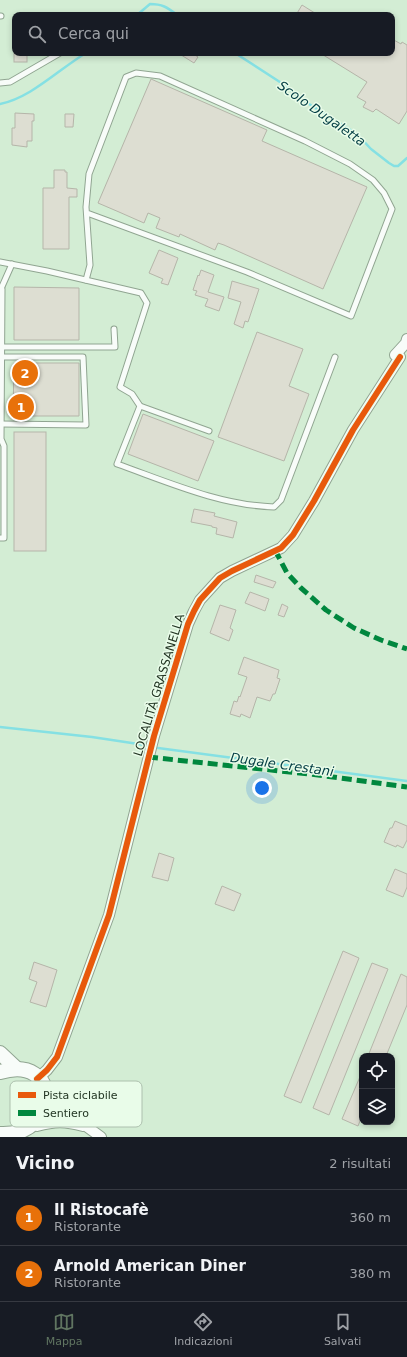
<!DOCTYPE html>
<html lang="it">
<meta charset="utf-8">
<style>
:root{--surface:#171b24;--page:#242831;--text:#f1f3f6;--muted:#9ea1a6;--line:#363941;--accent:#607561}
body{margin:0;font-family:"DejaVu Sans",sans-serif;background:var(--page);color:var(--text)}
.controls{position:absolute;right:12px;bottom:12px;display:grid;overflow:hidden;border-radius:8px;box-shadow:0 2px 6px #0003}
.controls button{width:36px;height:36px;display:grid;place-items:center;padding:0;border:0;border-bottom:1px solid var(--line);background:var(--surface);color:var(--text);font:20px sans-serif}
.you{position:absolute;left:262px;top:788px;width:14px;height:14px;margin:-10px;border:3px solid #fff;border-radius:50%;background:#1a73e8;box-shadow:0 0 0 6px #1a73e833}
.badge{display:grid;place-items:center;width:26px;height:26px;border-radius:50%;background:var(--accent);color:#fff;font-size:13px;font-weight:700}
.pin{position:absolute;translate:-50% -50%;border:2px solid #fff;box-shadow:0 1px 4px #0006}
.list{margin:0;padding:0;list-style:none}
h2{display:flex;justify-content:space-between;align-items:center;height:52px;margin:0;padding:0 16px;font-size:17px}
h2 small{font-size:13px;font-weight:400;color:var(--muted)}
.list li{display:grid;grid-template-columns:26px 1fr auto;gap:12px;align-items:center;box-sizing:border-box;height:56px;padding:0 16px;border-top:1px solid var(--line)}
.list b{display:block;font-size:15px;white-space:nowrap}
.list p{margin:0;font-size:13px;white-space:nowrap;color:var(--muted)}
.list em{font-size:13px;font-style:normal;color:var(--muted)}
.icon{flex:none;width:22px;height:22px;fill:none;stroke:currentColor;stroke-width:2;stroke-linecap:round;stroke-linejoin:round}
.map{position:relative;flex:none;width:407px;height:1137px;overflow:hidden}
.search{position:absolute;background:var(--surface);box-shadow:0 2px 6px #0003;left:12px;right:12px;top:12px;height:44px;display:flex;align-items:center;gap:10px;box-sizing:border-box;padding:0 14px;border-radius:8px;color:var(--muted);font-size:15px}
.sheet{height:164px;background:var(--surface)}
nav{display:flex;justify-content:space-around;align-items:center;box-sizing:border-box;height:56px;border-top:1px solid var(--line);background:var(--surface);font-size:11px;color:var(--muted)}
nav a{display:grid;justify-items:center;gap:2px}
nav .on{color:var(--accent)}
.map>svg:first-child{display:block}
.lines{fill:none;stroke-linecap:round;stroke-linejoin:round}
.stream{stroke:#85e0e3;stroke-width:2.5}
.building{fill:#ddded2;stroke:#b5b5a9}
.lane-casing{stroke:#90a591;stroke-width:7}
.street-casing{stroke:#90a591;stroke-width:12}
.secondary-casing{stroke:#90a591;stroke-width:16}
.lane{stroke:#f8fcf9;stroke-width:5}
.street{stroke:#f8fcf9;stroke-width:10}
.secondary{stroke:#f8fcf9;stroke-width:14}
.quiet{stroke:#00873e;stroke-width:5;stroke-dasharray:10 5;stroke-linecap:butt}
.cycleway-casing{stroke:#e9fce9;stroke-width:8}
.cycleway{stroke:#e8590c;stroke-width:6}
.labels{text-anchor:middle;stroke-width:3;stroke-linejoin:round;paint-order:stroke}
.street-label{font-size:12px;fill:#223523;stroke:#e9fce9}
.water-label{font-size:13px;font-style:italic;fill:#023d43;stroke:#e9fce9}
.key{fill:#e9fce9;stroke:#adc0ae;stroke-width:1}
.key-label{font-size:11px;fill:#223523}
</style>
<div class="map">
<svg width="407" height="1137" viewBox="0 0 407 1137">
<rect width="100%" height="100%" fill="#d3edd4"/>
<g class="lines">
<!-- stream -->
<g class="stream">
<path d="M137,15L150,4C162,4 167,7 177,15"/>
<path d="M235,53L286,86L301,99L357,134L371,149L389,163L394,166H398L407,158"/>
<path d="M0,104C31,98 59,69 86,53"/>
<path d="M0,727L92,737L145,745"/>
<path d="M158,748L407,781"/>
</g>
</g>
<!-- building -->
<g class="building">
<path d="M302,5L318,15H296Z"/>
<path d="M392,39L401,44L402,42L407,45V111L399,124L376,109L373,112L363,107L366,102L357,97L367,82L320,53H392Z"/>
<rect x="14" y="53" width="13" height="9"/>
<path d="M178,53H192L198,57L194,63Z"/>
<path d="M151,79L267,130L262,141L367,187L323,289L224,245L218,243L215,250L180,234L179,237L156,228L160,218L148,213L144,223L119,212L98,203Z"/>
<path d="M15,113L34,114V121H32V141H27V147L12,145V128H15Z"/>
<path d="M65,114H74L73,127H65Z"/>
<path d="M54,170H65V172H67V188L77,189V197H69V249H43V188H54Z"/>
<path d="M159,250L178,258L168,285L161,283L163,279L149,273Z"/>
<path d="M201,270L214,275L208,292L224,297L219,311L205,306L208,299L195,295L197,291L193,290L198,275L199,276Z"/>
<path d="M232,281L259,289L248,322L245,321L243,328L234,324L241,302L228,298Z"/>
<path d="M14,287L79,288V340H14Z"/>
<path d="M257,332L303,349L289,386L309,394L284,461L218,437Z"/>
<path d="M14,363H79V416H13Z"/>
<path d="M143,414L214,441L198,481L128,454Z"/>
<rect x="14" y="432" width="32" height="119"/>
<path d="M194,509L215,513L214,516L237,522L233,538L216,534L217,528L212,527V526L191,522Z"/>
<path d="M256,575L276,582L273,588L254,582Z"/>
<path d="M250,592L269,599L265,611L245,603Z"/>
<path d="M282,604L288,607L284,617L278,615Z"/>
<path d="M220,605L236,610L230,628L233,630L229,641L210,633Z"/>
<path d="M244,657L279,670L277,678L280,679L275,694H273L270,701L257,697L250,718L241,714L240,717L230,714L234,701L237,702L239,696L240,697L247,677L238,674Z"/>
<path d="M395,821L407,826V840L403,848L397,845L396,847L384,842L390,828H392Z"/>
<path d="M159,853L174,858L168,881L152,877Z"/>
<path d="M395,869L407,874V887L403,897L386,890Z"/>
<path d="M222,886L241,894L234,911L215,904Z"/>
<path d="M343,951L359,958L301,1103L284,1096Z"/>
<path d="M34,962L57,970L46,1007L30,1002L37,982L29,979Z"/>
<path d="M372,963L388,969L329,1115L313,1108Z"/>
<path d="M401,974L407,977V1005L386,1056H368Z"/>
<path d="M362,1072V1116L358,1126L342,1119Z"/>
</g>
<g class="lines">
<!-- lane casing -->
<g class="lane-casing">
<g id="lane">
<path d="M0,16H1"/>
<path d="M0,83L10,82L60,53"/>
<path d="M0,262L47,271L141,293L147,303L120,387L132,394L140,406L117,464C168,482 219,505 274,507L281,500L335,357"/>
<path d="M86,280L90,265L86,207L89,174L126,77L136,73L160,76L305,141L350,164L373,180L384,193L392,209L351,316L247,272L87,213"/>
<path d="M0,291L12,264"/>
<path d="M2,347H115L114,329"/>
<path d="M140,406L209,431"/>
<path d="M1,424L86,425L83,357H2"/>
<path d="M0,538H4V446L1,439L2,289"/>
</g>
</g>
<!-- street casing -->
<g class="street-casing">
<g id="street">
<path d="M395,355L406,343L407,339"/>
<path d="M37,1079L47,1070L57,1057L109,915L154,736L188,624L194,611L200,600L220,578L232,571L281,548L293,535L314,501L353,430L400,357"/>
<path d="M46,1095L53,1102L101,1137"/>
<path d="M37,1126C55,1121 65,1121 83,1126"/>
</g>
</g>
<!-- secondary casing -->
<g class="secondary-casing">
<g id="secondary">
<path d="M0,1053L17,1069"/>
<path d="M0,1072C62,1053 60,1137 0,1134"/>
</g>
</g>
<!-- lane -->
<use href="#lane" class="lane"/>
<!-- street -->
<use href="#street" class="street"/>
<!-- secondary -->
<use href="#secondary" class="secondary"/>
<!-- quiet -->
<g class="quiet">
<path d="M275,550L287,573L301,588L326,610L354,628L381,640L407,649"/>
<path d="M148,757L318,775L407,787"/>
</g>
<!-- cycleway casing -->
<g class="cycleway-casing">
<path id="cycleway" d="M37,1079L47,1070L57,1057L109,915L154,736L188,624L194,611L200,600L220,578L232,571L281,548L293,535L314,501L353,430L400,357"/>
</g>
<!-- cycleway -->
<use href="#cycleway" class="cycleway"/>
</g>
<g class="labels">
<!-- street labels -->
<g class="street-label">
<text transform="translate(159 685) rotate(-73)" y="4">LOCALITÀ GRASSANELLA</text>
</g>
<!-- water labels -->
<g class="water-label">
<text transform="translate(322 113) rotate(35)" y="5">Scolo Dugaletta</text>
<text transform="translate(282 764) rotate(8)" y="5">Dugale Crestani</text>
</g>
</g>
<!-- legend -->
<rect x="10" y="1081" width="132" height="46" rx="6" class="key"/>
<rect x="18" y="1092" width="18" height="6" fill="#e8590c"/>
<rect x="18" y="1110" width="18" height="6" fill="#00873e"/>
<g class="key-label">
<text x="43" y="1099">Pista ciclabile</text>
<text x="43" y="1117">Sentiero</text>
</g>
</svg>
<div class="controls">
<button><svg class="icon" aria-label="locate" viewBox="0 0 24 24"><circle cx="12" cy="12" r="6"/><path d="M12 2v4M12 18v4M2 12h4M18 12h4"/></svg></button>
<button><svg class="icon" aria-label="layers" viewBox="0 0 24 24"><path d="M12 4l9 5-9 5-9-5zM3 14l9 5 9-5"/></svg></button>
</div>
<div class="you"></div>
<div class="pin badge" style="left:21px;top:407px;background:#e8710a">1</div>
<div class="pin badge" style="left:25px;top:373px;background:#e8710a">2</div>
<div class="search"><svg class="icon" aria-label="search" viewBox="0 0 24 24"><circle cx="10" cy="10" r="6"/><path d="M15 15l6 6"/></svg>Cerca qui</div>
</div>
<section class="sheet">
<h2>Vicino<small>2 risultati</small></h2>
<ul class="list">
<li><span class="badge" style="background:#e8710a">1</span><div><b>Il Ristocafè</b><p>Ristorante</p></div><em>360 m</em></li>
<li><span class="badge" style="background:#e8710a">2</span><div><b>Arnold American Diner</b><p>Ristorante</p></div><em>380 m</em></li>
</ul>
</section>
<nav>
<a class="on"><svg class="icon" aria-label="map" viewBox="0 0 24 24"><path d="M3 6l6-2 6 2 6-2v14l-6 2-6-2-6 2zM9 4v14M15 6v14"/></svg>Mappa</a>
<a><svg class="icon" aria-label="directions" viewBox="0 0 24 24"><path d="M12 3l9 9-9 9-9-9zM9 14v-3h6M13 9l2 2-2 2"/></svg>Indicazioni</a>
<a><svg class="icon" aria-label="saved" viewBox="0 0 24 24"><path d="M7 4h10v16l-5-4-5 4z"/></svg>Salvati</a>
</nav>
